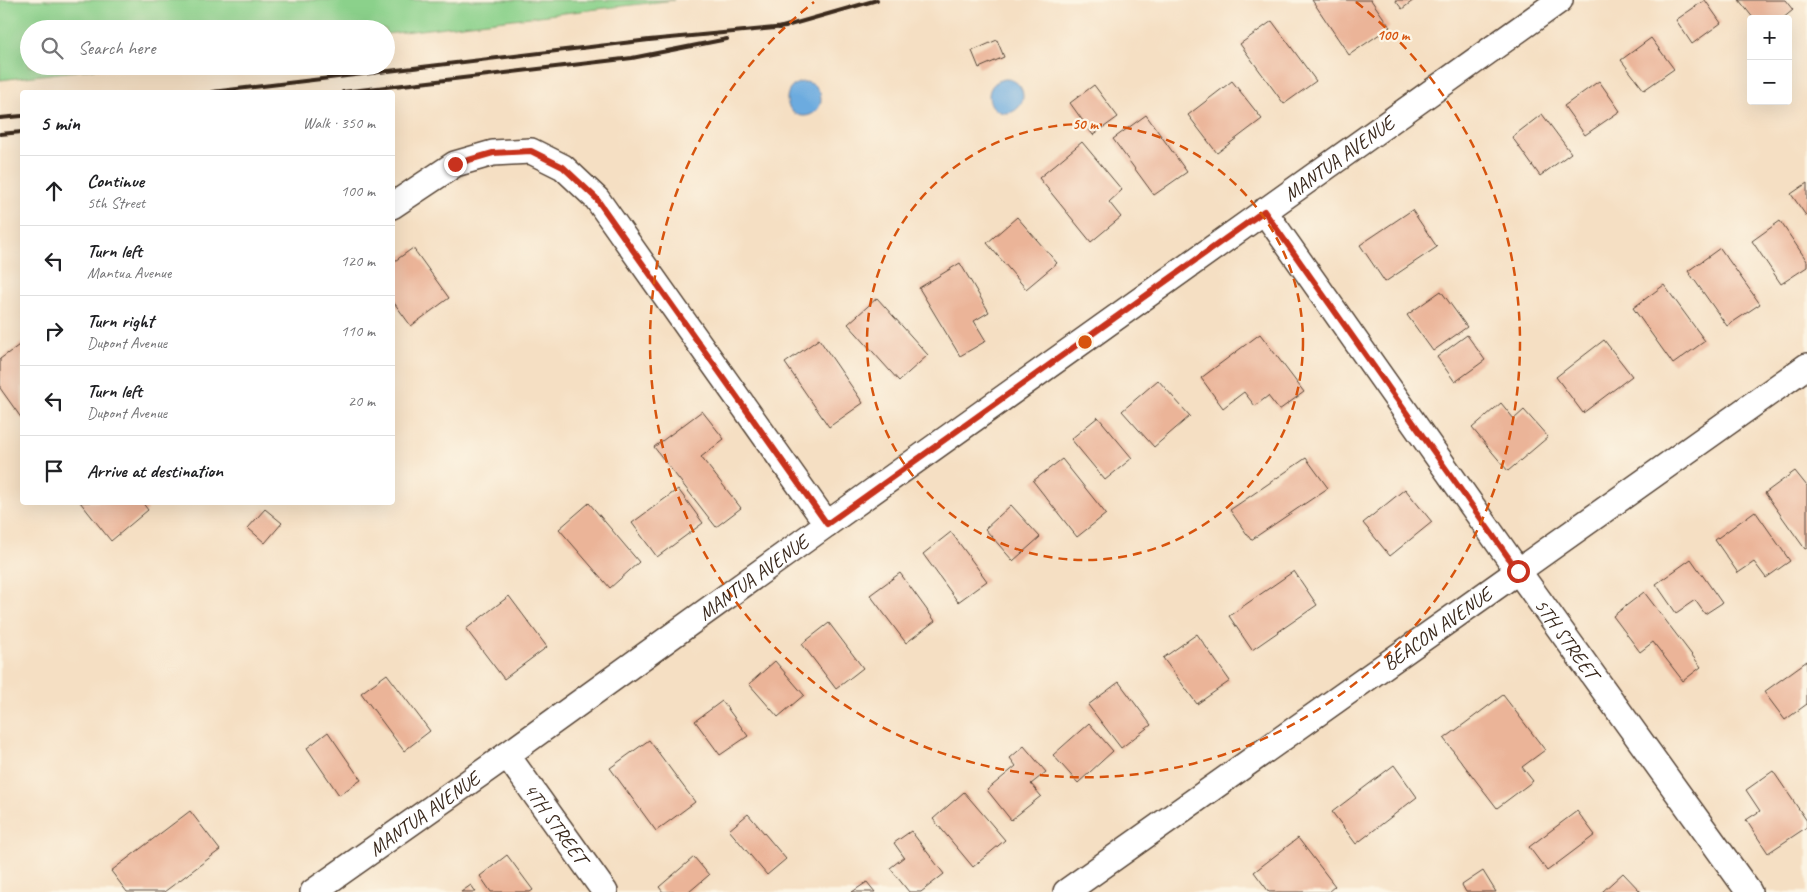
<!DOCTYPE html>
<meta charset="utf-8">
<style>
:root{--surface:#fff;--page:#f6f6f6;--text:#202124;--muted:#757577;--line:#e0e0e0}
body{margin:0;font-family:Caveat,sans-serif;background:var(--page);color:var(--text)}
.controls{position:absolute;right:15px;top:15px;display:grid;overflow:hidden;border-radius:5px;box-shadow:0 5px 20px #0002}
.controls button{width:45px;height:45px;display:grid;place-items:center;padding:0;border:0;border-bottom:1px solid var(--line);background:var(--surface);color:var(--text);font:25px sans-serif}
.stop{position:absolute;width:15px;height:15px;margin:-11px;border:4px solid #c8321e;border-radius:50%;background:#fff}
.stop.end{background:#c8321e;border-color:#fff;box-shadow:0 1px 5px #0008}
.list{margin:0;padding:0;list-style:none}
h2{display:flex;justify-content:space-between;align-items:center;height:65px;margin:0;padding:0 20px;font-size:21px}
h2 small{font-size:16px;font-weight:400;color:var(--muted)}
.list li{display:grid;grid-template-columns:32px 1fr auto;gap:15px;align-items:center;box-sizing:border-box;height:70px;padding:0 20px;border-top:1px solid var(--line)}
.list b{display:block;font-size:19px;white-space:nowrap}
.list p{margin:0;font-size:16px;white-space:nowrap;color:var(--muted)}
.list em{font-size:16px;font-style:normal;color:var(--muted)}
.icon{flex:none;width:28px;height:28px;fill:none;stroke:currentColor;stroke-width:2;stroke-linecap:round;stroke-linejoin:round}
.map{position:relative;flex:none;width:1807px;height:892px;overflow:hidden}
.search{position:absolute;background:var(--surface);box-shadow:0 5px 20px #0002;left:20px;top:20px;width:375px;height:55px;display:flex;align-items:center;gap:12px;box-sizing:border-box;padding:0 18px;border-radius:28px;color:var(--muted);font-size:19px}
.panel{position:absolute;background:var(--surface);box-shadow:0 5px 20px #0002;left:20px;top:90px;width:375px;height:415px;border-radius:5px}
.map>svg:first-child{display:block}
.green{fill:#8bd18b;stroke:#637e54}
.water{fill:#6cabdf;stroke:#546a7e}
.building{fill:#ebb498}
.lines{fill:none;stroke-linecap:round;stroke-linejoin:round}
.street-casing{stroke:#574537;stroke-width:28}
.street{stroke:#fff;stroke-width:25}
.rail{stroke:#3b2a1e;stroke-width:4}
.route{stroke:#c8321e;stroke-width:6}
.ring{fill:none;stroke:#d7540e;stroke-width:2.5;stroke-dasharray:9 6}
.labels{text-anchor:middle;stroke-width:4.5;stroke-linejoin:round;paint-order:stroke}
.street-label{font-size:20px;fill:#3b2a1e;stroke:#fcf5e5}
.centre{fill:#d7540e;stroke:#fcf5e5;stroke-width:2.5}
.ring-label{font-size:15px;text-anchor:middle;font-weight:bold;fill:#d7540e;stroke:#fcf5e5;stroke-width:4.5;stroke-linejoin:round;paint-order:stroke}
</style>
<div class="map">
<svg width="1807" height="892" viewBox="0 0 1807 892">
<rect width="100%" height="100%" fill="#fcf5e5"/>
<filter id="ink" filterUnits="userSpaceOnUse"><feTurbulence type="fractalNoise" baseFrequency=".02" numOctaves="2"/><feDisplacementMap in="SourceGraphic" scale="10" xChannelSelector="R" yChannelSelector="G"/><feConvolveMatrix kernelMatrix="1 2 1 2 8 2 1 2 1" color-interpolation-filters="sRGB"/></filter>
<filter id="wash" filterUnits="userSpaceOnUse"><feTurbulence type="fractalNoise" baseFrequency=".0096" numOctaves="4" result="noise"/><feDisplacementMap in="SourceGraphic" scale="20" xChannelSelector="R" yChannelSelector="G"/><feGaussianBlur stdDeviation="1.12" result="paint"/><feColorMatrix in="noise" values="0 0 0 0 0 0 0 0 0 0 0 0 0 0 0 0 0 1.4 0 .05"/><feComposite in="paint" operator="in"/></filter>
<g filter="url(#wash)">
<rect width="100%" height="100%" fill="#f5dfc3"/>
<!-- green -->
<path class="green" d="M0,0H674L386,34V29H29V66H117L0,80Z"/>
<!-- water -->
<g class="water">
<circle cx="1006" cy="96" r="17"/>
<circle cx="804" cy="99" r="17"/>
</g>
<g id="blocks">
<!-- building -->
<g class="building">
<path d="M1312,0H1371L1390,27L1349,55Z"/>
<path d="M1395,0H1414L1402,9Z"/>
<path d="M1705,0L1721,23L1692,44L1676,20Z"/>
<path d="M1739,0H1785L1793,10L1782,19H1754Z"/>
<path d="M1272,21L1316,81L1284,104L1240,44Z"/>
<path d="M1651,38L1674,69L1644,90L1621,60Z"/>
<path d="M997,40L1004,57L979,68L972,51Z"/>
<path d="M1232,81L1262,119L1217,153L1188,115Z"/>
<path d="M1599,81L1620,111L1585,135L1564,106Z"/>
<path d="M1094,85L1118,117L1093,135L1070,103Z"/>
<path d="M1542,114L1571,153L1540,176L1512,137Z"/>
<path d="M1146,115L1187,172L1154,195L1113,139Z"/>
<path d="M1082,142L1122,190L1109,202L1121,217L1091,242L1039,178Z"/>
<path d="M1807,183V217L1791,194Z"/>
<path d="M1412,210L1437,247L1385,282L1360,245Z"/>
<path d="M1017,217L1057,263L1026,289L987,243Z"/>
<path d="M1780,221L1807,261V267L1781,284L1752,241Z"/>
<path d="M413,248L449,298L411,326L392,300V263Z"/>
<path d="M1720,248L1760,304L1727,326L1688,271Z"/>
<path d="M960,263L989,312L974,321L986,341L960,356L919,288Z"/>
<path d="M1664,285L1705,341L1673,364L1633,308Z"/>
<path d="M1441,291L1467,327L1433,351L1407,315Z"/>
<path d="M877,298L928,355L899,381L848,324Z"/>
<path d="M1260,334L1304,392L1279,410L1268,396L1255,406L1244,392L1223,408L1201,378Z"/>
<path d="M1467,335L1485,360L1455,382L1437,357Z"/>
<path d="M819,339L863,403L829,427L785,363Z"/>
<path d="M1604,340L1632,376L1583,413L1556,377Z"/>
<path d="M22,343V419L0,388V359Z"/>
<path d="M1158,380L1190,416L1154,447L1122,411Z"/>
<path d="M1501,403L1514,419L1524,410L1548,437L1508,471L1472,428Z"/>
<path d="M702,411L724,439L701,457L741,508L716,527L654,447Z"/>
<path d="M1098,417L1132,458L1105,480L1071,439Z"/>
<path d="M1306,458L1328,488L1251,540L1230,510Z"/>
<path d="M1062,459L1106,514L1077,537L1033,481Z"/>
<path d="M1795,471L1807,486V548L1805,549L1765,493Z"/>
<path d="M678,489L703,523L657,557L632,523Z"/>
<path d="M1405,489L1432,522L1390,556L1363,523Z"/>
<path d="M80,502H142L148,510L111,541Z"/>
<path d="M589,503L639,562L610,588L559,529Z"/>
<path d="M1011,505L1040,537L1013,561L985,529Z"/>
<path d="M265,509L282,523L265,543L248,528Z"/>
<path d="M1755,511L1790,561L1766,578L1754,562L1738,573L1715,540Z"/>
<path d="M951,532L987,581L958,602L923,554Z"/>
<path d="M1691,559L1722,603L1705,614L1695,600L1676,613L1656,584Z"/>
<path d="M1294,571L1317,605L1252,650L1229,616Z"/>
<path d="M900,573L935,621L906,643L870,595Z"/>
<path d="M1644,592L1701,667L1683,681L1653,642L1640,652L1613,616Z"/>
<path d="M509,596L547,647L504,679L466,629Z"/>
<path d="M829,623L863,668L836,689L802,644Z"/>
<path d="M1197,634L1230,681L1197,704L1163,658Z"/>
<path d="M775,661L804,695L778,717L749,684Z"/>
<path d="M1807,661V704L1785,720L1764,692Z"/>
<path d="M387,674L430,731L404,751L361,693Z"/>
<path d="M1119,682L1151,725L1121,748L1088,705Z"/>
<path d="M1503,695L1545,750L1522,767L1533,781L1497,808L1444,739Z"/>
<path d="M722,701L748,736L720,755L695,721Z"/>
<path d="M1089,723L1113,751L1078,783L1053,755Z"/>
<path d="M328,732L361,780L339,795L307,748Z"/>
<path d="M649,740L695,802L656,831L610,768Z"/>
<path d="M1024,746L1046,772L1031,784L1041,796L1011,820L987,790L1016,766L1010,758Z"/>
<path d="M1394,765L1417,797L1356,844L1332,812Z"/>
<path d="M1773,771L1807,821V827L1768,853L1746,820L1760,811L1746,790Z"/>
<path d="M964,792L1005,840L973,867L933,819Z"/>
<path d="M190,811L220,850L164,892H127L111,871Z"/>
<path d="M1577,811L1595,835L1547,871L1529,847Z"/>
<path d="M748,814L786,859L767,875L729,830Z"/>
<path d="M911,831L944,874L921,892H909L890,868L904,857L894,843Z"/>
<path d="M1298,838L1335,886L1328,892H1269L1254,872Z"/>
<path d="M507,855L533,890L530,892H491L480,876Z"/>
<path d="M694,857L709,875L689,892H663L659,887Z"/>
<path d="M1483,871L1496,892H1466L1462,885Z"/>
<path d="M1623,873L1641,892H1602Z"/>
<path d="M867,882L875,892H852Z"/>
<path d="M471,885L476,892H461Z"/>
</g>
</g>
</g>
<g filter="url(#ink)">
<use href="#blocks" fill-opacity="0" stroke="#574537" stroke-width="1"/>
<g class="lines">
<!-- street casing -->
<g class="street-casing">
<g id="street">
<path d="M392,206L455,164L493,153L531,151L563,167L597,199L827,524"/>
<path id="s1" d="M1264,211L1518,571L1749,892"/>
<path id="s2" d="M507,755L605,892"/>
<path id="s3" d="M313,892L507,755L827,524L1560,0"/>
<path id="s4" d="M1066,892L1807,366"/>
</g>
</g>
<!-- street -->
<use href="#street" class="street"/>
<!-- rail -->
<g class="rail">
<path d="M779,28L877,0"/>
<path d="M212,92L649,40L786,27"/>
<path d="M343,92L632,58L727,39"/>
<path d="M0,118L22,116"/>
<path d="M0,134L22,132"/>
</g>
</g>
</g>
<g class="lines" filter="url(#ink)">
<!-- route -->
<path class="route" d="M455,164L493,153L531,151L563,167L596,198L827,524L1264,211L1518,571"/>
</g>
<!-- distance rings -->
<g class="ring">
<circle cx="1085" cy="342" r="218"/>
<path d="M1356 2A435 435 0 1 1 814 2"/>
</g>
<g class="labels">
<!-- street labels -->
<g class="street-label">
<text dy="7" stroke="none"><textPath href="#s3" startOffset="1261">MANTUA AVENUE</textPath></text>
<text dy="7" stroke="none"><textPath href="#s3" startOffset="541">MANTUA AVENUE</textPath></text>
<text dy="7" stroke="none"><textPath href="#s4" startOffset="455">BEACON AVENUE</textPath></text>
<text dy="7" stroke="none"><textPath href="#s1" startOffset="524">5TH STREET</textPath></text>
<text dy="7" stroke="none"><textPath href="#s3" startOffset="136">MANTUA AVENUE</textPath></text>
<text dy="7" stroke="none"><textPath href="#s2" startOffset="84">4TH STREET</textPath></text>
</g>
</g>
<circle cx="1085" cy="342" r="8" class="centre"/>
<g class="ring-label">
<text x="1393" y="40">100 m</text>
<text x="1085" y="129">50 m</text>
</g>
</svg>
<div class="controls">
<button>+</button>
<button>−</button>
</div>
<div class="stop" style="left:1518px;top:571px"></div>
<div class="stop end" style="left:455px;top:164px"></div>
<div class="search"><svg class="icon" aria-label="search" viewBox="0 0 24 24"><circle cx="10" cy="10" r="6"/><path d="M15 15l6 6"/></svg>Search here</div>
<section class="panel">
<h2>5 min<small>Walk · 350 m</small></h2>
<ul class="list">
<li><svg class="icon" aria-label="ahead" viewBox="0 0 24 24"><path d="M12 20V5M6 11l6-6 6 6"/></svg><div><b>Continue</b><p>5th Street</p></div><em>100 m</em></li>
<li><svg class="icon" aria-label="left" viewBox="0 0 24 24"><path d="M17 20v-9H6M10 6l-5 5 5 5"/></svg><div><b>Turn left</b><p>Mantua Avenue</p></div><em>120 m</em></li>
<li><svg class="icon" aria-label="right" viewBox="0 0 24 24"><path d="M7 20v-9h11M14 6l5 5-5 5"/></svg><div><b>Turn right</b><p>Dupont Avenue</p></div><em>110 m</em></li>
<li><svg class="icon" aria-label="left" viewBox="0 0 24 24"><path d="M17 20v-9H6M10 6l-5 5 5 5"/></svg><div><b>Turn left</b><p>Dupont Avenue</p></div><em>20 m</em></li>
<li><svg class="icon" aria-label="arrive" viewBox="0 0 24 24"><path d="M6 21V4h12l-3 4 3 4H6"/></svg><div><b>Arrive at destination</b></div></li>
</ul>
</section>
</div>
